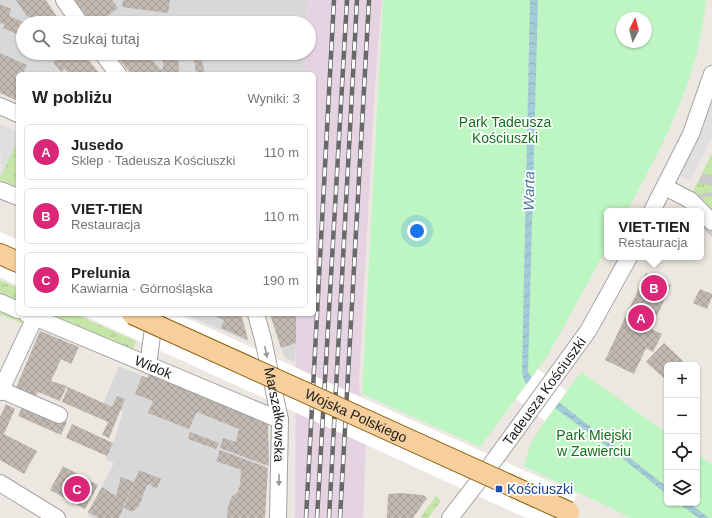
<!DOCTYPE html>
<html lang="pl">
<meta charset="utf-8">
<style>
:root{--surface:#fff;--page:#f2f2f2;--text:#202124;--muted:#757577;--line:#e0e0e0;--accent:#db2777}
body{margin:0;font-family:Arial,sans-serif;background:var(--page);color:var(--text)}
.controls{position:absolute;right:12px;bottom:12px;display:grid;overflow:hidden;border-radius:6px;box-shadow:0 1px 3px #0004}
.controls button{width:36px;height:36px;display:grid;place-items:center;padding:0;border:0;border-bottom:1px solid var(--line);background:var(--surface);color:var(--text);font:20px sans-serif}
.compass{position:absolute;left:616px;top:12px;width:36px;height:36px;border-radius:50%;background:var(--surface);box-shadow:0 1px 3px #0004;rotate:6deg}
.you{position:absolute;left:417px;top:231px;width:14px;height:14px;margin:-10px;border:3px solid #fff;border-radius:50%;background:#1a73e8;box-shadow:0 0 0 6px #1a73e833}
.badge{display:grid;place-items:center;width:26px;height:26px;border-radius:50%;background:var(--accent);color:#fff;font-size:13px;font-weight:700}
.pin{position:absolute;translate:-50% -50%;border:2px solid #fff;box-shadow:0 1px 4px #0006}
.popup{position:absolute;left:604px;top:208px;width:100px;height:52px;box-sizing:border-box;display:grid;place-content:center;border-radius:6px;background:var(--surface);filter:drop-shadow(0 1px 3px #0005);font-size:13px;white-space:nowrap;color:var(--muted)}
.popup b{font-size:15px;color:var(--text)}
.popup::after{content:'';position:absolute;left:50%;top:100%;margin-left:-8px;border:8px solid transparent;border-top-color:var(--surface)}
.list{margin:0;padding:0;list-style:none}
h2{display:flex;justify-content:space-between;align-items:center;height:52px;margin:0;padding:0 16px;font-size:17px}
h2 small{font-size:13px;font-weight:400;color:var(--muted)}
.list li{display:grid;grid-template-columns:26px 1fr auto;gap:12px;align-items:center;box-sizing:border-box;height:56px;margin:0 8px 8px;padding:0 8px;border:1px solid var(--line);border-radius:6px}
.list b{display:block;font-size:15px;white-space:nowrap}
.list p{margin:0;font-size:13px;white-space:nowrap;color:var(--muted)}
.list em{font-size:13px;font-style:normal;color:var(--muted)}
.icon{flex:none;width:22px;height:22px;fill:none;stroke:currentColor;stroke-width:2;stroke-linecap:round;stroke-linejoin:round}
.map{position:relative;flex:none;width:712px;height:518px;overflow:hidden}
.search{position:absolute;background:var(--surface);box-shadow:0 1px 3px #0004;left:16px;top:16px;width:300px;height:44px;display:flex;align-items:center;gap:10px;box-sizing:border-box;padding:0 14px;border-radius:22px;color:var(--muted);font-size:15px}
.panel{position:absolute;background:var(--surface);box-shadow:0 1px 3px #0004;left:16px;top:72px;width:300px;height:244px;border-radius:6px}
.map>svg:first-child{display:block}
.residential{fill:#d9d8d8}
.industrial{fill:#e5d3e2}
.religious{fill:#c9c9c9}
.grass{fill:url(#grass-tufts)}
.park{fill:#bef6c3;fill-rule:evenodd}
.parking{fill:#dfdfdf}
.water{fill:url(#water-waves)}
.pier{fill:#fff}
.building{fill:url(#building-cross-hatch)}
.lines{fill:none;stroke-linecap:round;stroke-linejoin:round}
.minor-casing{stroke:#a2a2a2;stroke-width:18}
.major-casing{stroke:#8a5f08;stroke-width:22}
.minor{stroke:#fff;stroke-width:16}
.major{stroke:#f6cf9c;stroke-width:20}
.rail-casing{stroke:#696969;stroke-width:4.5}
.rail{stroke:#fff;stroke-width:3;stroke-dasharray:9;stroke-linecap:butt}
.major-bridge-casing{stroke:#8a5f08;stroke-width:22;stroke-linecap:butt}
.major-bridge{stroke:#f6cf9c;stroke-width:20}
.oneway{fill:#989898}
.transit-dot{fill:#1a4fb4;stroke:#fff;stroke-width:1.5}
.labels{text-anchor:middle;stroke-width:3.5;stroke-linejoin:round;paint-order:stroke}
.park-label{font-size:14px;fill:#117119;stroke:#fff}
.street-label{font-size:14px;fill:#1b1b1b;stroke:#fff}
.transit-label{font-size:14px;fill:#164399;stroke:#fff;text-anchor:start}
.water-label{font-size:15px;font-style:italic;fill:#4e79a4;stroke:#fff}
</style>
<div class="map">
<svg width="712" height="518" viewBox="0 0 712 518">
<defs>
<pattern id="grass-tufts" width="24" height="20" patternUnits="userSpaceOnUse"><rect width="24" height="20" fill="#c6e5a8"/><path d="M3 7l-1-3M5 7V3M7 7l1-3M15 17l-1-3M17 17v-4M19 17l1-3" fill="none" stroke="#aac490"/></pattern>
<pattern id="water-waves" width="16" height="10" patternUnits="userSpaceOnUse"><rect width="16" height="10" fill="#a3ccd8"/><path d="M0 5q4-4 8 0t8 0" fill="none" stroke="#8cafb9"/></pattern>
<pattern id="building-cross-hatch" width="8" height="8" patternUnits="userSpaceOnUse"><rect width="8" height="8" fill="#c0b8b1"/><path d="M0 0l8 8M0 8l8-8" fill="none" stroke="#a49e98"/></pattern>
</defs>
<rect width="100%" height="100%" fill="#ece8e1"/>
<!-- residential -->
<g class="residential">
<path d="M0,0H46L61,23H23V53H83L100,74H23L27,65L0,53Z"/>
<path d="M72,0H308L307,23H90Z"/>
<path d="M114,53H306L305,74H131Z"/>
<path d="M184,314H241L249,342Z"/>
<path d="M270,314L296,343L295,362L285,358Z"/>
<path d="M119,366L263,426L267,430L264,518H92L87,515L114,463L105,459L115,438L123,412L103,404Z"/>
</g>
<!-- industrial -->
<path class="industrial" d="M308,0H382L375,86L359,383L366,442L363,518H295L296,314H314V74H305L306,53H309V23H307Z"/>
<!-- religious -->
<path class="religious" d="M712,154V237L701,226V211H685L684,210Z"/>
<!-- grass -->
<g class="grass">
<path d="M18,139V176L17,180L18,181V187L0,180V176Z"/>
<path d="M712,154V176L702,173Z"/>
<path d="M698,182L712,186V192L691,195Z"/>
<path d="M712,196V216L695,199Z"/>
<path d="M0,280L18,288V300L0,292Z"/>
<path d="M0,309L26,321L23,324L1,315L0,317Z"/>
<path d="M51,314H75L136,341L133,350Z"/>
<path d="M436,496L441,501L428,518H420Z"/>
</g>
<!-- park -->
<g class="park">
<path d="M383,0H706C699,77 664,144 627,211H607V248L548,355L480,447L362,394ZM622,18H646V42H622Z"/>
<path d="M581,372L667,433V503H697V454L712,464V518H631L524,466L531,443L545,421Z"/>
</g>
<!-- parking -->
<g class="parking">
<path d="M712,100V138L690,181L679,175Z"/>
<path d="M0,124L18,132V139L1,177Z"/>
</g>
<!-- water -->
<g class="water">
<path d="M530,0H538L528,372L532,378L526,385L523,377L522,369Z"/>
<path d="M559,402L667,487V495L620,456L555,408Z"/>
<path d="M678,503H689L709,518H699Z"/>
</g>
<!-- pier -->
<g class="pier">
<path d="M0,232L18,240V286L0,277Z"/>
<path d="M80,314H178L356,395L577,494L567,518H526Z"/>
<path d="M538,369L567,391L545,421L516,399Z"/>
</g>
<!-- building -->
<g class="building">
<path d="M16,0H46L61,23H34L29,16L27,17Z"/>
<path d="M72,0H112L118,8L98,23H92L82,9L80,11Z"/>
<path d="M123,0H170L168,13L122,7Z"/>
<path d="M0,4L11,9L9,16L23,22V37L3,28L5,25L0,23Z"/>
<path d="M121,19L125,23H115Z"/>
<path d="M0,53L27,65L23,74H18V101L0,93Z"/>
<path d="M58,53H83L100,74H69L65,69L61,72L53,62L57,59L54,56Z"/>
<path d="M114,53H146L160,69H163V53H178L179,74H131Z"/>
<path d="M180,53H200L205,74L196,72L193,55Z"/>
<path d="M646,273L671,285L651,329L662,334L653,352L646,348L634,374L605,360Z"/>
<path d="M700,289L712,294V297L707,309L693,303Z"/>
<path d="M210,314H241L248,340L221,328L224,320Z"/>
<path d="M270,314H296V343L281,348Z"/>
<path d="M40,331L79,347L71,364L61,359L51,381L67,386L60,401L38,392L35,398L15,390Z"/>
<path d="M664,343L687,365H667V381L646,362Z"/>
<path d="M149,374L268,423L269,466L220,448L223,438L236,442L239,429L197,412L189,429L148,413L153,401L135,394L142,376L147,378Z"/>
<path d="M68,387L112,407L117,396L125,399L109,438L102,435L108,422L62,402Z"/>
<path d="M24,403L67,422L61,435L18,416Z"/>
<path d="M6,404L15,409L4,434L37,451L24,474L0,460V417Z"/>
<path d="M72,424L113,443L107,456L66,438Z"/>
<path d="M190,432L219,443L216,449L188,439Z"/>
<path d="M220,450L268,468L265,518H227L228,506L232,496L237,493L240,486L241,470L216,461Z"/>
<path d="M63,466L98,485L85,509L50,490Z"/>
<path d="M139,470L161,479L157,488L152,487L151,484L147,485L139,506L132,512L124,508Z"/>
<path d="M121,477L134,482L119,518H99L88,512L102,487L116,496Z"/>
<path d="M401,493L423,495L427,498L413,518H387L388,494Z"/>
</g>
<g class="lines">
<!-- minor casing -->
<g class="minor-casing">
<g id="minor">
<path d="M64,0L80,23"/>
<path d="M102,53L118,74"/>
<path d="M0,106L18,114"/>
<path d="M665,187L690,200L712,222"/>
<path d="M0,190L18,197"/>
<path d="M652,211L691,134L712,74"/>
<path d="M0,302L18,310"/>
<path id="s1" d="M27,314L280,420"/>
<path id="s2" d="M256,314L263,339L280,420L278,518"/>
<path d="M148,365L155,314"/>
<path d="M1,390L59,415"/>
<path d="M0,392L35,317"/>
<path d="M0,483L57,518"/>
<path id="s3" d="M450,518L487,470L588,331L629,257"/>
</g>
</g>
<!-- major casing -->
<g class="major-casing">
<path id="major" d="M0,254L18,262"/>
</g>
<!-- minor -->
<use href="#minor" class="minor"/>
<!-- major -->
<use href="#major" class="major"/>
<!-- rail casing -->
<g class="rail-casing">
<g id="rail">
<path d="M306,518L334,0"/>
<path d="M317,518L347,0"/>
<path d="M329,518L357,0"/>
<path d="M340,518L369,0"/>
</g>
</g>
<!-- rail -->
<use href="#rail" class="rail"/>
<!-- major-bridge casing -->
<g class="major-bridge-casing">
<g id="major-bridge">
<path id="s4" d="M132,314L569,512"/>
</g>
</g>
<!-- major-bridge -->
<use href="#major-bridge" class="major-bridge"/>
</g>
<!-- one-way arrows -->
<defs><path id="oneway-solid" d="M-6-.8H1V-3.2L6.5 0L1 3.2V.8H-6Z"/></defs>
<g class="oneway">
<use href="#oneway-solid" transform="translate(266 352) rotate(78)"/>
<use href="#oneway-solid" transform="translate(279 480) rotate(91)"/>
</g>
<!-- markers -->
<rect class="transit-dot" x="495" y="485" width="8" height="8" rx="2"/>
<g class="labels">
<!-- park labels -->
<g class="park-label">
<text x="505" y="127">Park Tadeusza<tspan x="505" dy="16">Kościuszki</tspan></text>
<text x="594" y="440">Park Miejski<tspan x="594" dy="16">w Zawierciu</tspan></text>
</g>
<!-- street labels -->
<g class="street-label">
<text dy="5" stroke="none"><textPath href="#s1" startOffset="137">Widok</textPath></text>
<text dy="5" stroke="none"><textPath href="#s3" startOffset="158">Tadeusza Kościuszki</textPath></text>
<text dy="5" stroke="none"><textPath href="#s2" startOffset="103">Marszałkowska</textPath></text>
<text dy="5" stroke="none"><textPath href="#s4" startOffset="246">Wojska Polskiego</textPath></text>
</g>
<!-- transit labels -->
<g class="transit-label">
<text x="507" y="494">Kościuszki</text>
</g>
<!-- water labels -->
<g class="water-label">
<text transform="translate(529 191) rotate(-89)" y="5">Warta</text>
</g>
</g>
</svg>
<div class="controls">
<button>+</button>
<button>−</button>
<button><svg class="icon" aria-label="locate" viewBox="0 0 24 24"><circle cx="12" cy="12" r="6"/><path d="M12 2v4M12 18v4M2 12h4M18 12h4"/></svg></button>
<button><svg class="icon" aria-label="layers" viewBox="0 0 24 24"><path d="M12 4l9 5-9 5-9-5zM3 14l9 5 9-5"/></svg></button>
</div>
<svg class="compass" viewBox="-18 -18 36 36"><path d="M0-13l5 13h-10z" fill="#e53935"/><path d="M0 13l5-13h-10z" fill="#757577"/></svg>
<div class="you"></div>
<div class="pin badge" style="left:641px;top:318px">A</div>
<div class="pin badge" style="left:654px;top:288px">B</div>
<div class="popup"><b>VIET-TIEN</b>Restauracja</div>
<div class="pin badge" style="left:77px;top:489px">C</div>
<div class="search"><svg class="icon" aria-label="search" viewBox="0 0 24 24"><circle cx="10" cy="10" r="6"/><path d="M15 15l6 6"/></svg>Szukaj tutaj</div>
<section class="panel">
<h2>W pobliżu<small>Wyniki: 3</small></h2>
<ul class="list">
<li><span class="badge">A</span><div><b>Jusedo</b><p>Sklep · Tadeusza Kościuszki</p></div><em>110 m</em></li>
<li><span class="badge">B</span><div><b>VIET-TIEN</b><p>Restauracja</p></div><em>110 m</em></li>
<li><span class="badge">C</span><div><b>Prelunia</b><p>Kawiarnia · Górnośląska</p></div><em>190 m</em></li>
</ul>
</section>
</div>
